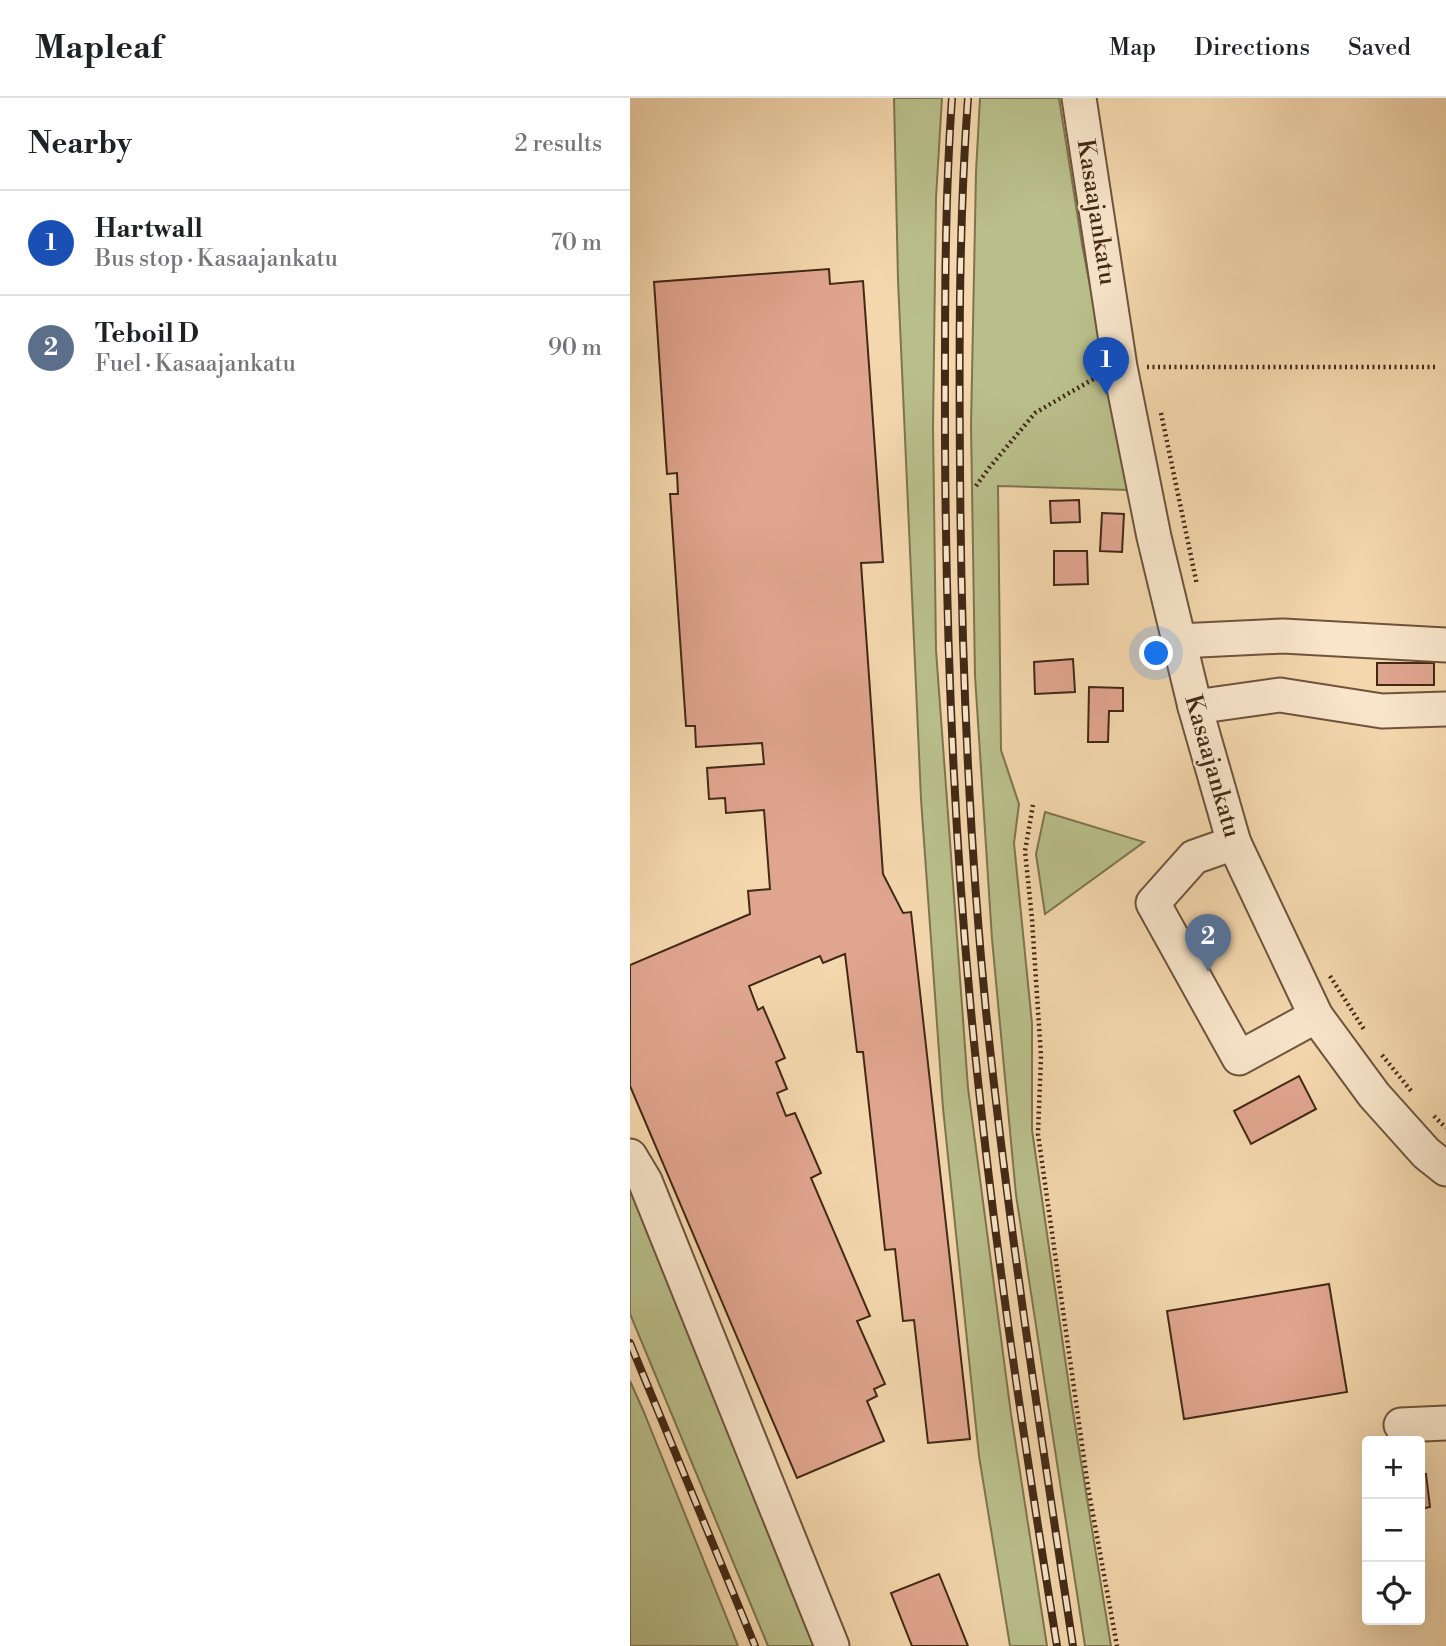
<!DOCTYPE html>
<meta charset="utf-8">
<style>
:root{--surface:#fff;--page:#f2f2f2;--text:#202124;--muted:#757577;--line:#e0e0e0;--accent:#0f766e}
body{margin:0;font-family:"Libre Bodoni",serif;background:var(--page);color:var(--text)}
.controls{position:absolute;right:21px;bottom:21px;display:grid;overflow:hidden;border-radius:7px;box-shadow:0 7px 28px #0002}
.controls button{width:63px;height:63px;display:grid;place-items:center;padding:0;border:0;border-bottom:2px solid var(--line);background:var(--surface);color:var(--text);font:35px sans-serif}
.you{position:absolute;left:527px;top:556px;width:24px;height:24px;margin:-18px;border:5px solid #fff;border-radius:50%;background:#1a73e8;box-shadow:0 0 0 10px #1a73e833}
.badge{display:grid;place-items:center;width:46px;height:46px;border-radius:50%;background:var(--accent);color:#fff;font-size:23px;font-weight:700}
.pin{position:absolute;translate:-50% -58px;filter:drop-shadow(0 2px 4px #0008)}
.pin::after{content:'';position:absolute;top:37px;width:24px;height:21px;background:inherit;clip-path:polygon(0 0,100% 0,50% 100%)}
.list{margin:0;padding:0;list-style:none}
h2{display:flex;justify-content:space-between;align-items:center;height:91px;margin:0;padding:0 28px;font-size:30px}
h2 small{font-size:23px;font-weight:400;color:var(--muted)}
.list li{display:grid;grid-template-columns:46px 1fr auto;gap:21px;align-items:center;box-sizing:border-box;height:105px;padding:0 28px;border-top:2px solid var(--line)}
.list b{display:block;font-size:26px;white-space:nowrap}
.list p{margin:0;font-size:23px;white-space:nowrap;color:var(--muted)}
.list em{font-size:23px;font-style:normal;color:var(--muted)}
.icon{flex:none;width:38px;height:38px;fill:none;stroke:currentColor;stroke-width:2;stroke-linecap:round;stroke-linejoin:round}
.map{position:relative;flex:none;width:816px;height:1548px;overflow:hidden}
header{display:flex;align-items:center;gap:42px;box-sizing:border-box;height:98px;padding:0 35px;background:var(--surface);border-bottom:2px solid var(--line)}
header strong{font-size:33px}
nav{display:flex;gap:38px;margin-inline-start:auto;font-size:24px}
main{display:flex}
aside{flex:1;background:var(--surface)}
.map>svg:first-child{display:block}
.green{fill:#b9bf8b;stroke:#7e7450;stroke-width:2}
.building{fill:#e0a58f;stroke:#422916;stroke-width:2}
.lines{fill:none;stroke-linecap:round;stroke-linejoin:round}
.minor-casing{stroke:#6e543c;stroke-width:37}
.path{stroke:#422916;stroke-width:4.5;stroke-dasharray:2 3.5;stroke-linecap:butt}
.minor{stroke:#f8e5ca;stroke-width:33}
.rail-casing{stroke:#422916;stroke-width:8}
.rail{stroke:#f8e5ca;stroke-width:5;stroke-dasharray:16;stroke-linecap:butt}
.labels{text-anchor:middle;stroke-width:5;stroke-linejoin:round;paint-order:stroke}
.street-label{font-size:24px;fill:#422916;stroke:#f8e5ca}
</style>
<header>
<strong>Mapleaf</strong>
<nav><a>Map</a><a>Directions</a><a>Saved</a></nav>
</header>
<main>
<aside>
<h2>Nearby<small>2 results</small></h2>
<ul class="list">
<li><span class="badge" style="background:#1a4fb4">1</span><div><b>Hartwall</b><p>Bus stop · Kasaajankatu</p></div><em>70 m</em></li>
<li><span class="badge" style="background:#5c6f8a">2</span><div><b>Teboil D</b><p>Fuel · Kasaajankatu</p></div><em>90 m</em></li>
</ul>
</aside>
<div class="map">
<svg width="816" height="1548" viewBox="0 0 816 1548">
<rect width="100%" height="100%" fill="#f4d7ad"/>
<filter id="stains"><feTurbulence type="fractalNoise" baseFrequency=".00286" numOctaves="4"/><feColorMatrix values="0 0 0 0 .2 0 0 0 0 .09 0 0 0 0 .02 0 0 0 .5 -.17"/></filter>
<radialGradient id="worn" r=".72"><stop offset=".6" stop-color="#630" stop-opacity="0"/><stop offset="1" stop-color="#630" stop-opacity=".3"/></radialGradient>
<!-- green -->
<g class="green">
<path d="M264,0H312L306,100L303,329L306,552L338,990L381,1316L417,1548H380L349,1358L313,1010L291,701L268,182Z"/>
<path d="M350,0H429L452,146L499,392L368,388L371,652L389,706L384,745L402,926V1032L441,1302L481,1548H455L386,1097L362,841L345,578L341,328L346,74Z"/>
<path d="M415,714L514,744L415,816L406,756Z"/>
<path d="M0,1092L10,1110L192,1548H138L0,1216Z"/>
<path d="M0,1283L13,1312L108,1548H0Z"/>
</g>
<!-- building -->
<g class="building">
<path d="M199,171L200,186L233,183L253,464L231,465L253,776L273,815L281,814L340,1341L298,1345L284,1222L273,1223L265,1151L255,1152L233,954H227L215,856L193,865L190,858L119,888L128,912L133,909L155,960L146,964L157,991L147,995L156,1018L165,1015L191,1075L181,1080L240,1218L227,1223L255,1286L244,1291L247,1298L237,1303L254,1343L167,1380L0,988V867L120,816L118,793L140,791L134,712L96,715L95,700L79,701L77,670L134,666L132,645L66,649L65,628H56L40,396H48L47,375L37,376L24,184Z"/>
<path d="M449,402L450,424L421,425L420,403Z"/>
<path d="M472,415L494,416L492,454L470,453Z"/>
<path d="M424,453H457L458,486L424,487Z"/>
<path d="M443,561L445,594L405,596L404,564Z"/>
<rect x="747" y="565" width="57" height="22"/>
<path d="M459,589L493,590V613H479L478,644H458Z"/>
<path d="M669,978L686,1011L621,1046L604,1013Z"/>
<path d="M699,1186L717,1294L554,1321L537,1213Z"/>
<path d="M796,1376L800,1409L790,1411V1377Z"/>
<path d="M309,1476L338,1548H282L261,1495Z"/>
</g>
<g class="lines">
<!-- minor casing -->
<g class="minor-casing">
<g id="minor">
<path d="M449,0L490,269L524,439L565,609L604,745L686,918L744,997L796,1055L816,1071"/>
<path d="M549,543L653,538L816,547"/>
<path d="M565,609L650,597L752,613L816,611"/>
<path d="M604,745L564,759L523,805L609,960L686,918"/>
<path d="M0,1058L15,1083L202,1548"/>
<path d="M771,1327L816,1325"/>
</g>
</g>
<!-- path -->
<g class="path">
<path d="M517,269H805"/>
<path d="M531,315L567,487"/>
<path d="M346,388L359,370L405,315L465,280"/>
<path d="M403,707L395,753L402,821L411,958L408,1036L458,1389L487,1548"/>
<path d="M700,878L735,933"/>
<path d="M752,957L782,994"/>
<path d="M804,1018L816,1030"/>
</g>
<!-- minor -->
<use href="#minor" class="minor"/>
<!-- rail casing -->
<g class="rail-casing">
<g id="rail">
<path d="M322,0C314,114 315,229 315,344C316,534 323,724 341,913C361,1126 393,1337 427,1548"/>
<path d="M338,0C329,122 329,245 330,367C331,549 338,732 356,913C378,1126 411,1337 443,1548"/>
<path d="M0,1245L125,1548"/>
</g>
</g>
<!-- rail -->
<use href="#rail" class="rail"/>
</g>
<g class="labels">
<!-- street labels -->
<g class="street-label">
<text transform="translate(467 114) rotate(81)" y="8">Kasaajankatu</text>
<text transform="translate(583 668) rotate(74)" y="8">Kasaajankatu</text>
</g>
</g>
<rect width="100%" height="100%" filter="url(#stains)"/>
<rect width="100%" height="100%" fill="url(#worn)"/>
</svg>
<div class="controls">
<button>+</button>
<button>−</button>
<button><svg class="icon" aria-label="locate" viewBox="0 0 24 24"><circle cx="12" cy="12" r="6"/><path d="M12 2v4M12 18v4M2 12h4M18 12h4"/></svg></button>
</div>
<div class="you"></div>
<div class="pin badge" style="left:476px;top:297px;background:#1a4fb4">1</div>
<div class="pin badge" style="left:578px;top:874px;background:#5c6f8a">2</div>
</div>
</main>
